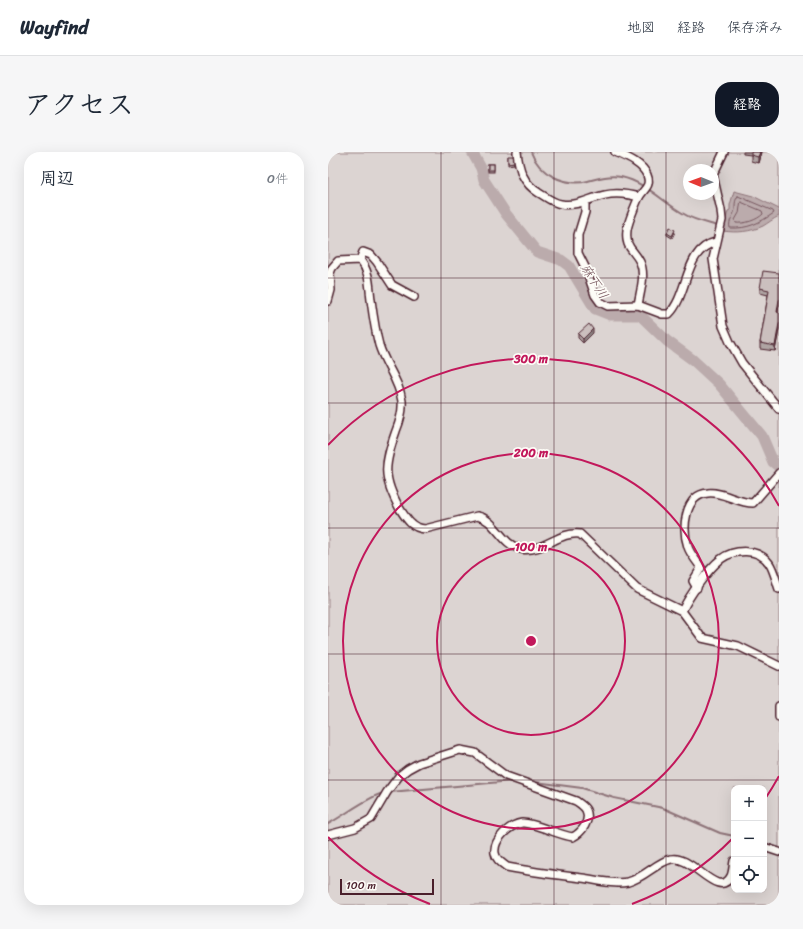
<!DOCTYPE html>
<html lang="ja">
<meta charset="utf-8">
<style>
:root{--surface:#fff;--page:#f6f6f7;--text:#1f2937;--muted:#747a83;--line:#e0e1e3;--accent:#111827}
body{margin:0;font-family:Sriracha,"Klee One",sans-serif;background:var(--page);color:var(--text)}
.controls{position:absolute;right:12px;bottom:12px;display:grid;overflow:hidden;border-radius:8px;box-shadow:0 4px 16px #0002}
.controls button{width:36px;height:36px;display:grid;place-items:center;padding:0;border:0;border-bottom:1px solid var(--line);background:var(--surface);color:var(--text);font:20px sans-serif}
.compass{position:absolute;left:355px;top:12px;width:36px;height:36px;border-radius:50%;background:var(--surface);box-shadow:0 4px 16px #0002;rotate:271deg}
.scale{position:absolute;left:12px;bottom:10px;width:94px;box-sizing:border-box;padding-left:4px;border:2px solid #4a1f2b;border-top:0;font-size:11px;line-height:14px;white-space:nowrap;color:#4a1f2b;-webkit-text-stroke:3px #fdfcf7;paint-order:stroke}
.list{margin:0;padding:0;list-style:none}
h2{display:flex;justify-content:space-between;align-items:center;height:52px;margin:0;padding:0 16px;font-size:17px}
h2 small{font-size:13px;font-weight:400;color:var(--muted)}
.icon{flex:none;width:22px;height:22px;fill:none;stroke:currentColor;stroke-width:2;stroke-linecap:round;stroke-linejoin:round}
.map{position:relative;flex:none;width:451px;height:753px;overflow:hidden;border-radius:16px}
header{display:flex;align-items:center;gap:24px;box-sizing:border-box;height:56px;padding:0 20px;background:var(--surface);border-bottom:1px solid var(--line)}
header strong{font-size:19px}
nav{display:flex;gap:22px;margin-inline-start:auto;font-size:14px}
.intro{display:flex;align-items:center;justify-content:space-between;box-sizing:border-box;height:96px;padding:0 24px}
h1{margin:0;font-size:28px}
.button{padding:10px 18px;border-radius:16px;background:var(--accent);color:#fff;font-size:14px;font-weight:700}
main{display:flex;gap:24px;padding:0 24px}
aside{flex:1;background:var(--surface);border-radius:16px;box-shadow:0 4px 16px #0002}
.map>svg:first-child{display:block}
.green{fill:#dcd4d2;stroke:#937a7e;fill-rule:evenodd}
.water{fill:#bbabac;stroke:#8e7378}
.lines{fill:none;stroke-linecap:round;stroke-linejoin:round}
.shore{stroke:#77575f;stroke-width:1}
.stream{stroke:#8e7378;stroke-width:2}
.river{stroke:#bbabac;stroke-width:11}
.minor-casing{stroke:#4a1f2b;stroke-width:10}
.minor{stroke:#fdfcf7;stroke-width:7}
.wall{fill:#afa4a3;stroke:#4a1f2b}
.shaded-wall{fill:#8e8685;stroke:#4a1f2b}
.building{fill:#cbbfbe;stroke:#4a1f2b}
.grid{fill:none;stroke:#4a1f2b;stroke-width:1;stroke-opacity:0.55}
.ring{fill:none;stroke:#c2185b;stroke-width:2}
.labels{text-anchor:middle;stroke-width:3.5;stroke-linejoin:round;paint-order:stroke}
.water-label{font-size:13px;font-style:italic;fill:#725058;stroke:#fdfcf7}
.centre{fill:#c2185b;stroke:#fdfcf7;stroke-width:2}
.ring-label{font-size:12px;text-anchor:middle;font-weight:bold;fill:#c2185b;stroke:#fdfcf7;stroke-width:3.5;stroke-linejoin:round;paint-order:stroke}
</style>
<header>
<strong>Wayfind</strong>
<nav><a>地図</a><a>経路</a><a>保存済み</a></nav>
</header>
<div class="intro"><h1>アクセス</h1><a class="button">経路</a></div>
<main>
<aside>
<h2>周辺<small>0件</small></h2>
<ul class="list">
</ul>
</aside>
<div class="map">
<svg width="451" height="753" viewBox="0 0 451 753">
<rect width="100%" height="100%" fill="#f6f3ef"/>
<filter id="ink" filterUnits="userSpaceOnUse"><feTurbulence type="fractalNoise" baseFrequency=".025" numOctaves="2"/><feDisplacementMap in="SourceGraphic" scale="8" xChannelSelector="R" yChannelSelector="G"/><feConvolveMatrix kernelMatrix="1 2 1 2 8 2 1 2 1" color-interpolation-filters="sRGB"/></filter>
<g filter="url(#ink)">
<!-- green -->
<path class="green" d="M0,0H451V753H0ZM361,18H385V42H361ZM406,636H436V738H406Z"/>
<!-- water -->
<path class="water" d="M406,39L425,44L451,57V64C445,67 440,71 435,74C422,80 409,81 395,79L400,59L402,58V53Z"/>
<g class="lines">
<!-- shore -->
<g class="shore">
<path d="M410,44L445,59L446,61C431,71 420,77 402,76C400,68 406,64 407,57C407,51 407,48 410,44Z"/>
<path d="M413,50L434,59L435,62C429,68 417,72 408,71L407,68L411,61Z"/>
</g>
<!-- stream -->
<g class="stream">
<path d="M203,0C211,22 237,35 260,29C271,26 281,23 293,25C317,30 335,50 356,62C365,68 380,71 390,74"/>
<path d="M200,629L254,636L286,646L335,656L392,681L406,684"/>
<path d="M62,640L184,629"/>
<path d="M0,672C14,665 44,642 56,641"/>
</g>
<!-- river -->
<path class="river" d="M144,0L153,16L156,28L178,62L209,100L233,108L241,114L267,157L282,163H312L339,189L365,208L391,232L434,284L445,310L451,315"/>
<!-- minor casing -->
<g class="minor-casing">
<g id="minor">
<path d="M189,0C191,18 195,31 211,41C218,45 225,51 233,52C249,55 262,46 277,43C289,40 300,42 311,45"/>
<path d="M287,0C298,5 314,11 319,23C324,35 314,38 310,47C307,54 300,71 299,78C297,97 305,96 312,110C318,123 312,140 310,153"/>
<path d="M396,0L385,23L393,58L394,68L385,107L395,174L402,190L414,211L451,257"/>
<path d="M257,50V60L250,83V101L258,117L267,143L272,150L280,154L310,153L334,162H341C361,142 356,97 388,90"/>
<path d="M32,108L35,100L43,103L49,110L64,133L86,145"/>
<path d="M0,149L3,138L2,121L4,116L10,109L32,108C42,120 41,132 43,148C45,163 47,178 51,193C57,213 71,228 74,249C75,260 72,269 68,279C56,313 54,325 72,357C79,368 84,376 97,377L149,364C168,367 173,393 193,397C215,401 231,379 252,382L309,437L354,459L374,486L410,494L451,514"/>
<path d="M369,436L365,429L373,416C369,409 362,402 360,395C354,377 356,343 380,341C393,339 410,351 425,351L451,321"/>
<path d="M354,459C361,444 380,417 393,407C407,397 430,396 441,411C446,418 448,429 451,437"/>
<path d="M451,554V565"/>
<path d="M0,683L27,676L43,667L59,640L71,624L80,617L91,611L132,598L147,601L178,624L248,649C251,651 256,654 258,658C263,669 254,680 245,685C230,683 205,670 194,671C181,673 165,688 167,701C168,708 174,711 179,715C204,720 229,723 254,726C269,728 285,733 300,730C316,726 329,710 343,707C364,702 390,749 403,724C405,720 405,714 406,709"/>
<path d="M436,695L451,700"/>
</g>
</g>
<!-- minor -->
<use href="#minor" class="minor"/>
</g>
<!-- wall -->
<g class="wall">
<path d="M415,0H433L430,11L423,9V3L415,2Z"/>
<path d="M180,4L186,10V12L180,13Z"/>
<rect x="160" y="12" width="6" height="8"/>
<path d="M347,80L344,86L339,83V81Z"/>
<path d="M451,121V153L450,160L451,161V177L447,199L432,197V191L440,143L432,141V136Z"/>
<path d="M265,181L255,191L250,186V182Z"/>
</g>
<!-- shaded-wall -->
<g class="shaded-wall">
<path d="M432,0H433L430,11V5Z"/>
<path d="M451,147V153L449,166V160Z"/>
<path d="M451,171V177L447,199V194Z"/>
<path d="M265,177V181L255,191V187Z"/>
</g>
<!-- building -->
<g class="building">
<path d="M423,0H432L430,5L423,3Z"/>
<path d="M180,4H185L186,10L180,11Z"/>
<rect x="160" y="12" width="6" height="6"/>
<path d="M342,75L347,78L344,84L339,81Z"/>
<path d="M435,119L451,121V147L449,160L451,161V171L447,194L432,191L441,138L432,136Z"/>
<path d="M261,172L265,177L255,187L250,182Z"/>
</g>
</g>
<!-- grid -->
<path class="grid" d="M113,0V753M226,0V753M338,0V753M0,126H451M0,251H451M0,376H451M0,502H451M0,628H451"/>
<!-- distance rings -->
<g class="ring">
<circle cx="203" cy="489" r="94"/>
<circle cx="203" cy="489" r="188"/>
<path d="M451 624A282 282 0 0 1 437 647M406 685A282 282 0 0 1 304 752M102 752A282 282 0 0 1 0 685M0 293A282 282 0 0 1 451 354"/>
</g>
<g class="labels">
<!-- water labels -->
<g class="water-label">
<text transform="translate(267 129) rotate(57)" y="5">麻下川</text>
</g>
</g>
<circle cx="203" cy="489" r="6" class="centre"/>
<g class="ring-label">
<text x="203" y="211">300 m</text>
<text x="203" y="305">200 m</text>
<text x="203" y="399">100 m</text>
</g>
</svg>
<div class="controls">
<button>+</button>
<button>−</button>
<button><svg class="icon" aria-label="locate" viewBox="0 0 24 24"><circle cx="12" cy="12" r="6"/><path d="M12 2v4M12 18v4M2 12h4M18 12h4"/></svg></button>
</div>
<svg class="compass" viewBox="-18 -18 36 36"><path d="M0-13l5 13h-10z" fill="#e53935"/><path d="M0 13l5-13h-10z" fill="#747a83"/></svg>
<div class="scale">100 m</div>
</div>
</main>
